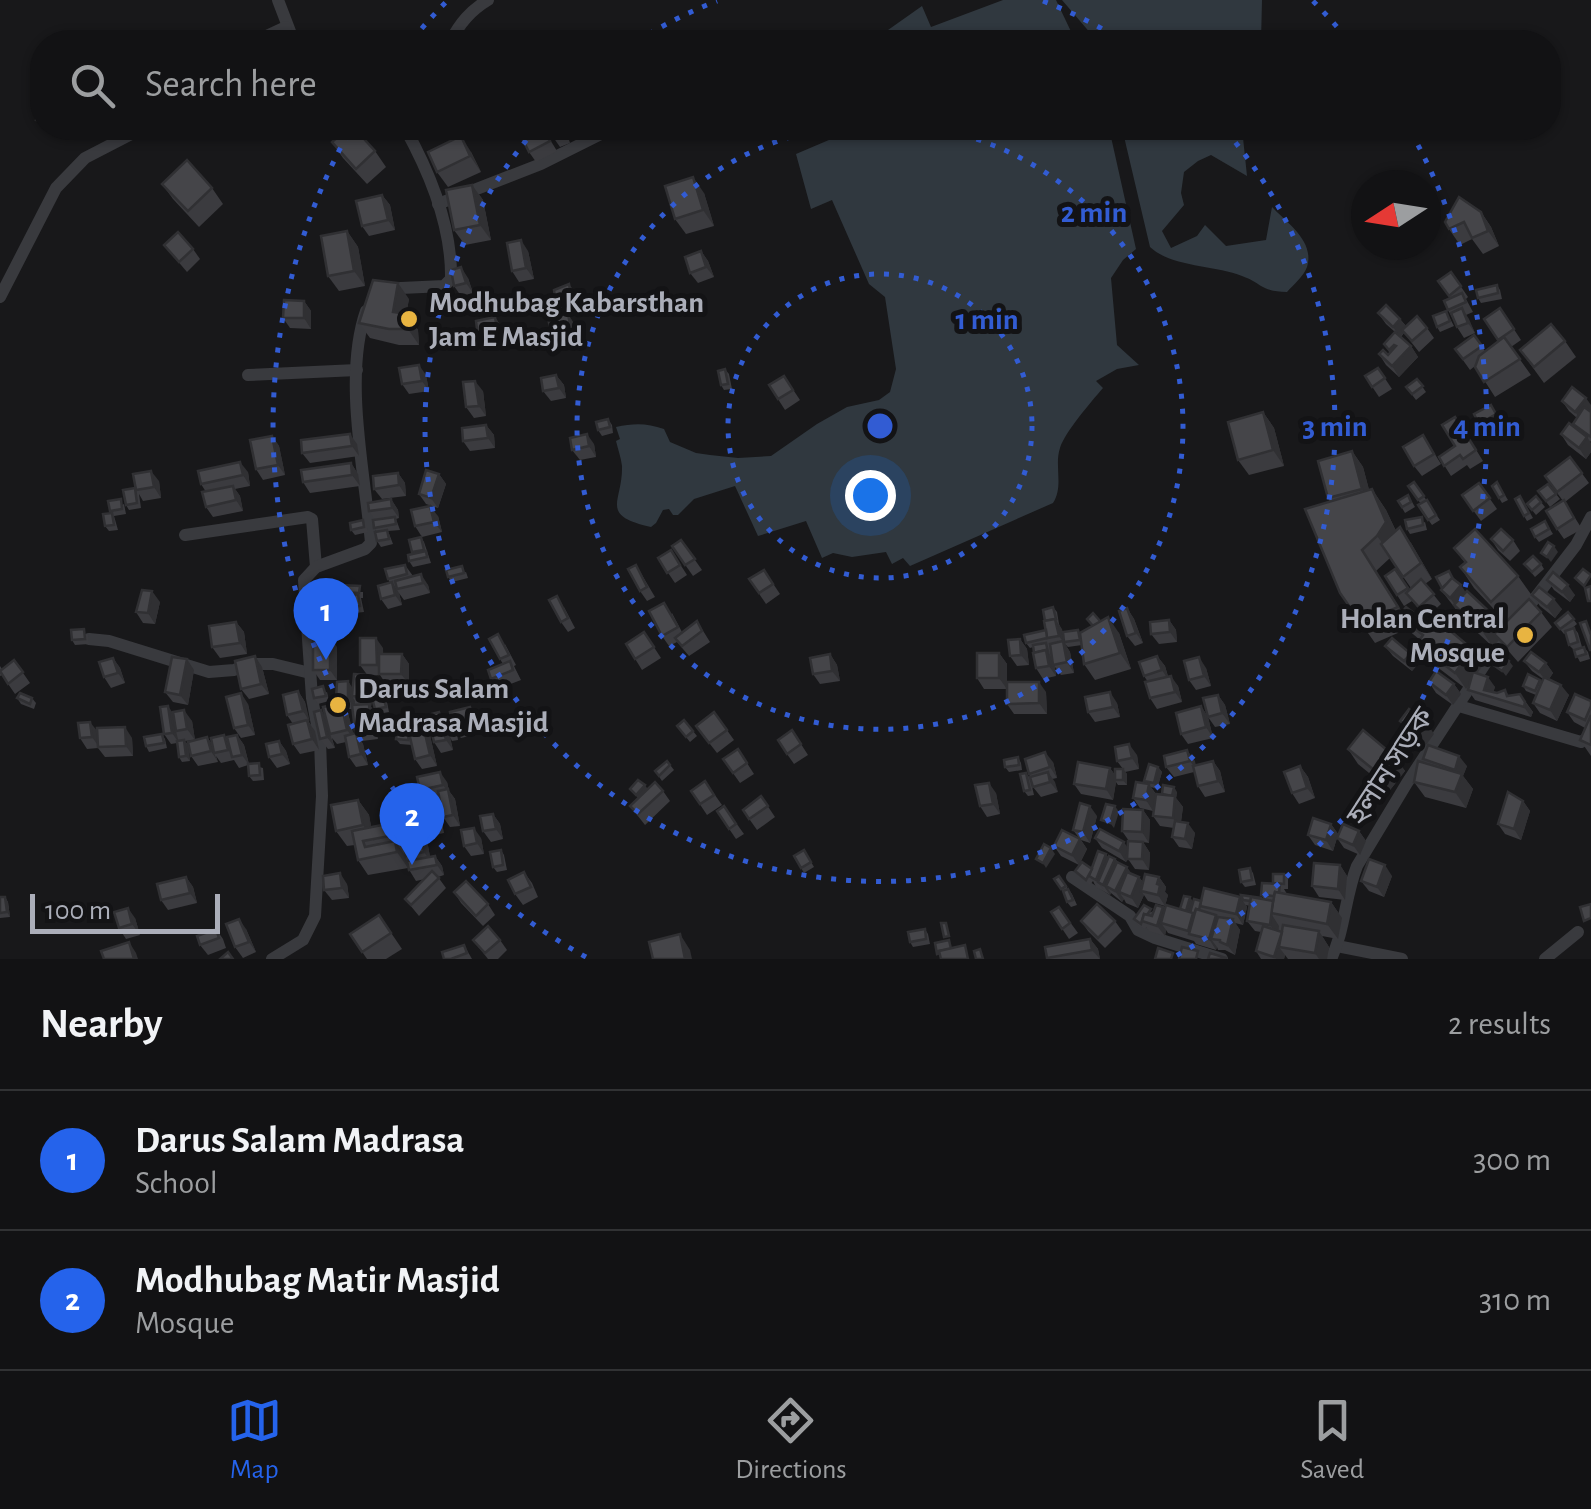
<!DOCTYPE html>
<meta charset="utf-8">
<style>
:root{--surface:#121214;--page:#1f2022;--text:#f1f3f6;--muted:#9c9ea0;--line:#313234;--accent:#2563eb}
body{margin:0;font-family:"Alegreya Sans","Noto Sans Bengali",sans-serif;background:var(--page);color:var(--text)}
.compass{position:absolute;left:1351px;top:170px;width:90px;height:90px;border-radius:50%;background:var(--surface);box-shadow:0 2px 8px #0004;rotate:258deg}
.scale{position:absolute;left:30px;bottom:25px;width:190px;box-sizing:border-box;padding-left:10px;border:5px solid #abaeb9;border-top:0;font-size:28px;line-height:35px;white-space:nowrap;color:#abaeb9;-webkit-text-stroke:8px #131315;paint-order:stroke}
.you{position:absolute;left:870px;top:495px;width:35px;height:35px;margin:-25px;border:8px solid #fff;border-radius:50%;background:#1a73e8;box-shadow:0 0 0 15px #1a73e833}
.badge{display:grid;place-items:center;width:65px;height:65px;border-radius:50%;background:var(--accent);color:#fff;font-size:32px;font-weight:700}
.pin{position:absolute;translate:-50% -82px;filter:drop-shadow(0 2px 5px #0008)}
.pin::after{content:'';position:absolute;top:52px;width:35px;height:30px;background:inherit;clip-path:polygon(0 0,100% 0,50% 100%)}
.list{margin:0;padding:0;list-style:none}
h2{display:flex;justify-content:space-between;align-items:center;height:130px;margin:0;padding:0 40px;font-size:42px}
h2 small{font-size:32px;font-weight:400;color:var(--muted)}
.list li{display:grid;grid-template-columns:65px 1fr auto;gap:30px;align-items:center;box-sizing:border-box;height:140px;padding:0 40px;border-top:2px solid var(--line)}
.list b{display:block;font-size:38px;white-space:nowrap}
.list p{margin:0;font-size:32px;white-space:nowrap;color:var(--muted)}
.list em{font-size:32px;font-style:normal;color:var(--muted)}
.icon{flex:none;width:55px;height:55px;fill:none;stroke:currentColor;stroke-width:2;stroke-linecap:round;stroke-linejoin:round}
.map{position:relative;flex:none;width:1591px;height:959px;overflow:hidden}
.search{position:absolute;background:var(--surface);box-shadow:0 2px 8px #0004;left:30px;right:30px;top:30px;height:110px;display:flex;align-items:center;gap:25px;box-sizing:border-box;padding:0 35px;border-radius:40px;color:var(--muted);font-size:38px}
.sheet{height:410px;background:var(--surface)}
nav{display:flex;justify-content:space-around;align-items:center;box-sizing:border-box;height:140px;border-top:2px solid var(--line);background:var(--surface);font-size:28px;color:var(--muted)}
nav a{display:grid;justify-items:center;gap:5px}
nav .on{color:var(--accent)}
.map>svg:first-child{display:block}
.water{fill:#30383f}
.lines{fill:none;stroke-linecap:round;stroke-linejoin:round}
.minor{stroke:#393a3e;stroke-width:12}
.wall{fill:#3b3b3f}
.shaded-wall{fill:#303033}
.building{fill:#454549;stroke:#303033;stroke-width:2.5}
.ring{fill:none;stroke:#325cd3;stroke-width:5;stroke-dasharray:5 10}
.poi-dot{fill:#e8b441;stroke:#131315;stroke-width:4}
.labels{text-anchor:middle;stroke-width:10;stroke-linejoin:round;paint-order:stroke}
.poi-label{font-size:30px;font-weight:bold;fill:#abaeb9;stroke:#131315;text-anchor:start}
.street-label{font-size:30px;fill:#abaeb9;stroke:#131315}
.centre{fill:#325cd3;stroke:#131315;stroke-width:5}
.ring-label{font-size:30px;text-anchor:middle;font-weight:bold;fill:#325cd3;stroke:#131315;stroke-width:10;stroke-linejoin:round;paint-order:stroke}
</style>
<div class="map">
<svg width="1591" height="959" viewBox="0 0 1591 959">
<rect width="100%" height="100%" fill="#18181a"/>
<!-- water -->
<g class="water">
<path d="M1003,0H1056L1076,42H871L922,6L931,27Z"/>
<path d="M1062,0H1262L1261,42H1095L1092,35Z"/>
<path d="M857,128H1109L1136,249L1123,260L1111,278L1117,345L1139,365L1117,369L1096,381L1103,388C1091,402 1065,432 1060,448C1054,466 1064,486 1053,503L910,566L903,558L892,564L886,552L852,557L833,553L822,558L806,521L758,536L735,486L694,499L678,515H673L669,509L663,510L656,523L651,527C598,515 623,502 622,466C621,458 618,449 616,441L620,439L616,427C634,423 647,423 664,429L670,442L696,453L710,455L738,458L771,456L817,424L847,407L879,400L890,392L896,369L885,297L869,284L832,200L811,209L796,154Z"/>
<path d="M1122,128H1242L1247,176L1211,155L1198,161L1184,172L1181,193L1184,205L1162,231L1171,248L1197,236L1205,225L1226,246L1266,240L1272,207C1287,223 1315,241 1307,267C1304,276 1293,285 1287,292C1259,291 1264,284 1242,276C1214,265 1171,267 1150,247Z"/>
</g>
<g class="lines">
<!-- minor -->
<g class="minor">
<path d="M278,0L294,42"/>
<path d="M254,42L286,27"/>
<path d="M450,42C460,23 470,11 488,0"/>
<path d="M438,204L541,164L603,133"/>
<path d="M386,291L401,288L444,286L451,279C452,226 430,173 405,128"/>
<path d="M0,297L56,188L85,158L143,128"/>
<path d="M248,375L357,370"/>
<path d="M185,535L308,517L312,519L316,567"/>
<path d="M1522,615L1576,545L1591,517"/>
<path d="M89,639L109,641L209,672L234,670L249,664H273L310,673"/>
<path d="M1459,706L1581,742L1591,736"/>
<path d="M1072,877L1130,916L1138,930L1155,938L1222,959"/>
<path d="M1337,946L1402,959"/>
<path d="M272,959L303,940L315,916L322,796L320,741L312,698L304,580L316,567L365,549L371,543C365,474 343,377 366,311"/>
<path d="M1331,959C1345,930 1345,896 1357,866L1407,783L1485,664L1510,631"/>
<path d="M1545,959L1578,932"/>
</g>
</g>
<!-- wall -->
<g class="wall">
<path d="M565,128L570,143L560,147L553,137Z"/>
<path d="M549,138L557,151L536,162L529,152Z"/>
<path d="M332,142L375,151L386,167L367,184L343,158Z"/>
<path d="M471,152L481,172L448,187L437,172Z"/>
<path d="M162,184L212,188L223,204L199,227L173,199Z"/>
<path d="M472,185L483,200L491,240L465,245L454,230Z"/>
<path d="M704,193L714,226L686,234L675,219Z"/>
<path d="M382,195L390,205L395,230L369,236L362,226Z"/>
<path d="M1481,212L1491,227L1499,246L1483,254L1472,239L1460,245L1449,229Z"/>
<path d="M347,231L358,247L365,286L339,291L328,276Z"/>
<path d="M164,245L193,249L200,259L187,272Z"/>
<path d="M528,251L534,279L519,282L512,271Z"/>
<path d="M701,251L708,261L714,277L698,283L690,273Z"/>
<path d="M1451,272L1468,297L1466,299L1473,312L1466,315L1475,333L1464,338L1457,327L1448,310L1450,298L1438,281Z"/>
<path d="M468,278L473,293L461,296L454,286Z"/>
<path d="M1497,285L1500,290L1502,299L1481,303L1478,298Z"/>
<path d="M577,295L580,311L564,314L556,304Z"/>
<path d="M409,299L406,314L418,330L419,345H399L370,338L359,323Z"/>
<path d="M304,301L311,311V329L290,328L283,318Z"/>
<path d="M1500,308L1521,340L1511,347L1531,375L1495,397L1475,366L1470,370L1455,349L1474,335L1485,351L1498,341Z"/>
<path d="M1446,311L1454,326L1440,332L1437,327Z"/>
<path d="M1378,313L1400,319L1406,326L1427,328L1434,338L1419,352L1404,333L1401,337L1411,346L1418,357L1399,377L1386,365L1379,354L1388,355L1390,353L1384,344L1395,332L1386,324Z"/>
<path d="M495,317L502,328L505,344L486,348L478,337Z"/>
<path d="M575,325L578,341L558,344L551,334Z"/>
<path d="M1565,341L1576,357L1544,383L1520,350Z"/>
<path d="M1378,368L1392,389L1379,397L1365,376Z"/>
<path d="M725,369L729,374L732,389L724,390L721,385Z"/>
<path d="M426,375L429,391L409,394L402,384Z"/>
<path d="M556,375L564,385L566,398L551,401L543,391Z"/>
<path d="M784,376L800,400L785,410L769,385Z"/>
<path d="M1417,379L1426,392L1416,400L1406,387Z"/>
<path d="M483,391L486,416L474,418L466,407Z"/>
<path d="M1562,401L1591,405V442L1590,441L1591,452L1586,459L1568,445L1561,434L1577,429L1573,424L1577,418L1569,411Z"/>
<path d="M1491,405L1503,425L1486,434L1479,424Z"/>
<path d="M1263,412L1274,428L1284,466L1249,475L1238,460Z"/>
<path d="M608,419L612,425L613,433L602,436L598,430Z"/>
<path d="M486,425L494,435L495,448L470,451L463,441Z"/>
<path d="M1462,427L1483,461L1470,469L1467,465L1451,476L1439,457L1455,446Z"/>
<path d="M1423,435L1441,464L1422,476L1414,466Z"/>
<path d="M272,436L279,446L285,475L263,480L256,469Z"/>
<path d="M357,444L359,456L310,463L302,453Z"/>
<path d="M594,444L596,457L580,460L572,450Z"/>
<path d="M1352,451L1363,467L1369,490L1372,489L1386,510L1396,531L1411,543L1432,579L1425,584L1441,604L1426,618L1412,601L1404,606L1385,576L1409,590L1411,588L1390,558L1376,571L1402,612L1434,629L1483,665L1477,674L1495,687L1493,692L1497,693L1505,690L1509,696L1520,694L1533,712L1531,717L1475,700L1468,690L1469,685L1466,689L1428,660L1417,644L1420,640L1407,629L1375,643L1340,593L1330,502L1328,498Z"/>
<path d="M1570,457L1589,483L1565,502L1582,529L1564,539L1557,529L1563,501L1545,476Z"/>
<path d="M351,463L358,474L360,486L310,493L303,482Z"/>
<path d="M248,472L250,486L235,489L240,496L243,511L213,517L206,507V492L201,484Z"/>
<path d="M398,473L405,483L406,496L382,499L374,489Z"/>
<path d="M439,474L446,484L438,508L426,504L419,494Z"/>
<path d="M159,481L161,498L143,501L139,494L141,508L129,510L126,505L135,488Z"/>
<path d="M1414,482L1440,520L1432,525L1418,505L1421,504L1408,486Z"/>
<path d="M1497,482L1508,500L1502,503L1492,486Z"/>
<path d="M1479,483L1497,509L1481,521L1462,495Z"/>
<path d="M1548,484L1560,499L1550,507L1538,491Z"/>
<path d="M1408,495L1415,507L1405,513L1398,501Z"/>
<path d="M1520,496L1533,518L1527,521L1524,516Z"/>
<path d="M1536,496L1545,507L1536,515L1527,504Z"/>
<path d="M391,499L398,510L399,518L396,519L400,530L388,531L393,544L381,547L377,541V532L374,528L375,520L369,511Z"/>
<path d="M124,504L126,514L114,516L118,530L109,531L105,526L112,513L110,511Z"/>
<path d="M438,516L442,532L422,537L415,526Z"/>
<path d="M1545,521L1553,534L1539,542L1535,537Z"/>
<path d="M1425,522L1427,530L1410,534L1407,529Z"/>
<path d="M366,525L368,532L355,535L351,530Z"/>
<path d="M421,537L424,542L431,563L413,567L409,561L413,554L412,552Z"/>
<path d="M1491,539L1513,540L1520,551L1510,561L1498,550Z"/>
<path d="M681,540L702,570L693,576L672,546Z"/>
<path d="M1454,548L1518,576L1533,597L1530,600L1541,612L1552,627L1518,662L1499,640L1493,647L1465,621L1441,590L1455,580L1466,593L1495,617L1502,626L1506,622L1474,588L1460,567L1465,563Z"/>
<path d="M671,550L687,575L675,583L658,558Z"/>
<path d="M1524,564H1541L1544,569L1535,577Z"/>
<path d="M405,565L413,576L428,585L430,593L404,600L396,589L399,593L402,605L388,609L381,599L390,583L388,579Z"/>
<path d="M636,565L655,597L647,601L640,591Z"/>
<path d="M764,570L780,594L766,604L749,579Z"/>
<path d="M466,572L468,578L452,582L448,577Z"/>
<path d="M1547,580L1575,595L1570,602L1554,590Z"/>
<path d="M340,592H363V598H361L364,612L355,613L352,607L350,597H346L349,602L350,612L338,613L335,608L343,597Z"/>
<path d="M1532,595L1562,609L1555,618L1540,606Z"/>
<path d="M160,602L155,624L143,623L136,612Z"/>
<path d="M564,607L575,628L568,632L561,622Z"/>
<path d="M1053,607L1057,612L1059,624L1063,633L1078,630L1080,633L1093,626L1087,619L1101,622L1119,633L1131,669L1095,680L1084,664L1082,645L1068,647L1065,644L1070,652L1074,673L1061,675L1055,667L1056,676L1043,679L1036,668L1033,647L1030,648L1026,643L1046,630L1045,621Z"/>
<path d="M1127,608L1134,619L1143,643L1135,646L1127,636Z"/>
<path d="M1568,612L1577,624L1571,629L1574,628L1578,633L1582,647H1584L1588,652L1590,659L1580,662L1574,650L1569,645L1566,633L1564,634L1555,623Z"/>
<path d="M672,613L682,632L697,621L710,642L689,656L677,642L669,646L662,636Z"/>
<path d="M1169,620L1176,630L1177,642L1159,644L1151,634Z"/>
<path d="M236,622L244,632L247,654L220,658L212,647Z"/>
<path d="M644,632L661,658L642,670L626,644Z"/>
<path d="M88,634L89,644L75,645L72,640Z"/>
<path d="M1020,639L1027,649L1029,665L1017,666L1010,656Z"/>
<path d="M505,644L516,665L514,666L521,680L498,689L491,679L503,664L500,659Z"/>
<path d="M1385,646L1418,664L1412,671L1393,656Z"/>
<path d="M337,647V680H320L313,670Z"/>
<path d="M383,648V654H402L409,664V684H386L380,675L368,676L360,665Z"/>
<path d="M999,653L1007,664V682L1046,692L1047,714H1014L1007,704V689H984L977,678Z"/>
<path d="M830,654L837,665L840,681L820,684L813,674Z"/>
<path d="M1157,656L1165,666L1168,676L1178,686L1182,702L1157,709L1150,698L1148,682L1144,676Z"/>
<path d="M113,658L120,668L125,683L111,688L104,677Z"/>
<path d="M187,659L194,670L188,705L173,702L165,692Z"/>
<path d="M14,660L30,683L15,694L2,675L0,676V666L2,669Z"/>
<path d="M1524,661L1546,663L1553,673L1549,679L1569,695L1557,721L1540,713L1533,703L1536,695L1526,691L1523,686L1540,680L1542,682L1543,679L1532,671Z"/>
<path d="M262,667L269,694L249,699L241,689Z"/>
<path d="M1206,668L1211,686L1196,690L1189,680Z"/>
<path d="M366,675L374,686L373,694L382,692L386,697L389,712L378,714L375,709L372,698L371,707L376,714L378,739L362,741L355,731L352,709H345L348,713L353,734L356,733L363,744L368,765L356,767L349,757L346,742L337,744L332,738L335,748L328,749L320,739L321,710L326,717L340,703L336,699L348,681L352,688Z"/>
<path d="M1429,682L1454,684L1461,694L1453,705L1436,693Z"/>
<path d="M298,691L305,702L309,722L315,731L319,750L300,754L293,744V724L287,715Z"/>
<path d="M327,692L329,701L318,704L314,698Z"/>
<path d="M1218,695L1225,705L1230,724L1215,727L1208,717Z"/>
<path d="M17,698H32L36,703L34,709L21,704Z"/>
<path d="M1591,701V756L1580,740L1585,728L1574,722L1567,712Z"/>
<path d="M1117,703L1120,717L1095,722L1088,712Z"/>
<path d="M248,704L255,735L241,738L234,728Z"/>
<path d="M1201,706L1208,717L1213,738L1188,744L1181,734Z"/>
<path d="M470,707L477,717L481,733L461,738L457,733L458,740L452,741L450,737L453,750L441,753L434,742L445,721Z"/>
<path d="M714,712L734,740L717,753L696,726Z"/>
<path d="M173,713L192,721L195,740L185,741L188,745L190,761L182,762L179,757L177,743L171,744L164,734Z"/>
<path d="M684,720L697,736L690,742L677,726Z"/>
<path d="M1400,721L1434,734L1426,745L1408,731Z"/>
<path d="M792,730L808,755L794,764L787,754Z"/>
<path d="M429,731L437,766L422,769L415,759L412,745L400,744L396,739Z"/>
<path d="M97,732L132,738L133,756L105,757L98,748L87,749L80,738Z"/>
<path d="M162,734L165,739L167,748L149,752L146,746Z"/>
<path d="M224,735L228,740L237,735L244,745L249,764L263,768L264,780L253,781L249,776L248,765L239,768L234,760L221,763L216,756L218,762L198,766L191,756L207,737L212,744Z"/>
<path d="M279,741L286,751L290,764L277,768L269,757Z"/>
<path d="M738,749L754,774L740,783L723,759Z"/>
<path d="M1348,749L1394,756L1405,771L1390,790L1358,764Z"/>
<path d="M1187,750L1196,765L1213,761L1220,771L1225,792L1205,797L1198,786L1194,772L1174,777L1166,767Z"/>
<path d="M1137,755L1139,769L1125,772L1127,774V785H1118L1116,782L1113,800L1081,794L1074,784L1110,768L1115,775L1123,769L1117,761Z"/>
<path d="M1018,757L1021,763L1022,770L1009,772L1005,767Z"/>
<path d="M1423,759L1467,766L1463,776L1473,789L1466,808L1425,797L1414,782L1426,763Z"/>
<path d="M667,761L674,770L662,781L655,771Z"/>
<path d="M1053,762L1057,778L1052,779L1058,792L1041,797L1033,787L1029,774Z"/>
<path d="M1300,766L1308,777L1315,798L1299,804L1292,793Z"/>
<path d="M1158,767L1162,772L1157,789L1151,787L1156,794L1177,792L1176,798L1183,807L1181,822L1195,833L1192,849L1179,847L1172,837L1174,828L1160,826L1153,816V811L1140,808L1133,798L1147,784L1144,781Z"/>
<path d="M1026,773L1030,778L1034,795L1028,796L1024,791Z"/>
<path d="M705,781L722,805L707,815L691,791Z"/>
<path d="M447,782L449,791L455,799L460,826L450,827L443,817L439,798H437L442,812L430,814L427,809L426,798L420,790Z"/>
<path d="M630,789L663,791L670,801L645,825L630,806L638,798Z"/>
<path d="M996,793L1000,814L987,817L980,806Z"/>
<path d="M761,796L775,817L757,830L743,810Z"/>
<path d="M358,800L369,815L371,827L392,823L403,838L417,819L422,803L426,809L429,822L421,823L425,829L430,857L435,856L442,866L444,875L438,877L446,888L419,916L405,899L425,879L416,881L408,868L368,875L358,860L355,845L347,846L336,831Z"/>
<path d="M1523,801L1530,811L1521,840L1505,834L1498,824Z"/>
<path d="M724,806L744,834L736,839L717,811Z"/>
<path d="M1143,810L1150,820L1149,843L1143,842L1150,853L1149,870L1135,869L1128,859L1126,862L1102,848L1095,838L1128,848L1129,841L1122,831Z"/>
<path d="M493,814L500,824L503,839L491,842L483,831Z"/>
<path d="M1097,816L1090,843L1081,840L1087,849L1079,865L1061,856L1054,846L1080,839L1073,830Z"/>
<path d="M438,817L442,823L444,833L434,835L430,830Z"/>
<path d="M1331,824L1338,834L1359,831L1366,841L1360,855L1344,848L1337,838L1333,851L1315,845L1308,835Z"/>
<path d="M481,838L484,854L471,856L464,846Z"/>
<path d="M501,850L504,855L507,870L497,872L493,867Z"/>
<path d="M804,850L814,867L804,873L794,856Z"/>
<path d="M1106,854L1108,858L1115,859L1133,875L1139,877L1143,882L1159,877L1166,887L1165,892L1168,895L1165,906L1148,901L1144,895L1138,908L1126,903L1124,899L1122,902L1111,893L1110,895L1105,892L1096,887L1093,881L1090,885L1079,876L1075,871L1092,869Z"/>
<path d="M1340,865L1347,876L1345,900L1319,897L1312,886Z"/>
<path d="M1250,868L1253,873L1256,885L1245,887L1241,882Z"/>
<path d="M524,872L532,883L538,897L523,905L515,894Z"/>
<path d="M1284,874L1288,879V889H1284L1287,894L1331,902L1342,918L1338,939L1322,936L1329,947L1327,959H1288L1285,955L1284,959H1261L1256,951L1261,932L1255,931L1247,921L1250,906L1246,905L1247,907L1243,925L1235,923L1240,930L1235,955L1225,950H1218L1217,947L1216,950L1196,944L1194,941L1168,933L1166,930L1165,936L1149,931L1146,927L1145,929L1138,925L1134,919L1163,907L1165,910H1180L1193,902L1201,901L1240,897L1264,899L1261,895Z"/>
<path d="M1059,876L1072,894L1077,905L1071,907L1067,902L1064,893L1054,879Z"/>
<path d="M1392,876L1384,897L1369,891L1361,881Z"/>
<path d="M186,877L193,887L197,903L168,910L161,900Z"/>
<path d="M347,884L349,898L332,900L324,890Z"/>
<path d="M454,892L488,904L495,915L483,926L461,903Z"/>
<path d="M0,897H5L8,902L10,917L0,918Z"/>
<path d="M1059,907L1078,933L1069,939L1051,912Z"/>
<path d="M379,915L402,949L386,959H367L350,934Z"/>
<path d="M135,918L140,935L126,939L119,928Z"/>
<path d="M1081,921H1115L1122,931L1105,948L1088,931Z"/>
<path d="M216,929L223,939L226,948L208,955L200,945Z"/>
<path d="M246,929L256,952L243,958L235,947Z"/>
<path d="M925,929L928,934L930,944L913,947L910,942Z"/>
<path d="M1090,939L1098,949L1100,959H1048Z"/>
<path d="M473,940H500L507,950L498,959H488Z"/>
<path d="M464,945L472,959H444Z"/>
</g>
<!-- shaded-wall -->
<g class="shaded-wall">
<path d="M461,136L471,152L481,172L470,156Z"/>
<path d="M693,177L704,193L714,226L703,210Z"/>
<path d="M472,185L483,200L491,240L480,225Z"/>
<path d="M382,195L390,205L395,230L388,220Z"/>
<path d="M1481,212L1491,227L1499,246L1488,231Z"/>
<path d="M347,231L358,247L365,286L354,271Z"/>
<path d="M521,240L528,251L534,279L526,268Z"/>
<path d="M701,251L708,261L714,277L706,267Z"/>
<path d="M461,267L468,278L473,293L466,283Z"/>
<path d="M398,283L409,299L404,328L393,312Z"/>
<path d="M569,284L577,295L580,311L572,301Z"/>
<path d="M304,301L311,311V329L304,318Z"/>
<path d="M1462,308L1469,319L1475,333L1468,323Z"/>
<path d="M407,314L418,330L419,345L408,329Z"/>
<path d="M568,314L575,325L578,341L571,330Z"/>
<path d="M495,317L502,328L505,344L498,334Z"/>
<path d="M1400,319L1408,329L1400,337L1393,327Z"/>
<path d="M1411,346L1418,357L1399,377L1392,366Z"/>
<path d="M419,365L426,375L429,391L422,381Z"/>
<path d="M556,375L564,385L566,398L559,388Z"/>
<path d="M475,381L483,391L486,416L479,406Z"/>
<path d="M1586,398L1591,405V411L1583,422L1575,412Z"/>
<path d="M1263,412L1274,428L1284,466L1273,450Z"/>
<path d="M486,425L494,435L495,448L488,438Z"/>
<path d="M350,434L357,444L359,456L352,446Z"/>
<path d="M587,434L594,444L596,457L589,446Z"/>
<path d="M272,436L279,446L285,475L278,465Z"/>
<path d="M1587,437L1591,443V452L1586,459L1579,448Z"/>
<path d="M1352,451L1363,467L1373,504L1362,489Z"/>
<path d="M240,462L248,472L250,486L243,475Z"/>
<path d="M351,463L358,474L360,486L352,475Z"/>
<path d="M151,471L159,481L161,498L154,487Z"/>
<path d="M398,473L405,483L406,496L399,485Z"/>
<path d="M439,474L446,484L438,508L431,498Z"/>
<path d="M233,486L240,496L243,511L236,500Z"/>
<path d="M1372,489L1386,510L1401,542L1392,556L1377,536Z"/>
<path d="M391,499L398,510L399,518L392,508Z"/>
<path d="M430,506L438,516L442,532L434,522Z"/>
<path d="M1400,527L1411,543L1432,579L1421,563Z"/>
<path d="M1554,546L1558,552L1551,562L1547,557Z"/>
<path d="M1362,550L1376,571L1412,627L1398,607Z"/>
<path d="M421,574L428,585L430,593L423,583Z"/>
<path d="M392,582L399,593L402,605L395,595Z"/>
<path d="M1461,585L1468,596L1457,608L1450,598Z"/>
<path d="M1568,585L1575,595L1570,602L1562,592Z"/>
<path d="M152,591L160,602L155,624L148,613Z"/>
<path d="M1554,599L1562,609L1555,618L1547,607Z"/>
<path d="M1127,608L1134,619L1143,643L1136,633Z"/>
<path d="M1108,617L1119,633L1131,669L1120,653Z"/>
<path d="M1495,617L1506,632L1494,634L1499,640L1493,647L1482,631Z"/>
<path d="M1055,619L1062,629L1066,646L1059,636Z"/>
<path d="M1169,620L1176,630L1177,642L1170,632Z"/>
<path d="M236,622L244,632L247,654L240,643Z"/>
<path d="M330,636L337,647V680L330,670Z"/>
<path d="M376,638L383,648L384,675L377,665Z"/>
<path d="M1020,639L1027,649L1029,665L1021,655Z"/>
<path d="M1063,641L1070,652L1074,673L1067,662Z"/>
<path d="M1472,649L1483,665L1466,689L1455,673Z"/>
<path d="M1046,650L1054,661L1056,676L1049,666Z"/>
<path d="M999,653L1007,664V689L999,678Z"/>
<path d="M402,654L409,664V684L401,674Z"/>
<path d="M830,654L837,665L840,681L832,671Z"/>
<path d="M1411,654L1418,664L1412,671L1404,661Z"/>
<path d="M255,656L262,667L269,694L261,684Z"/>
<path d="M1157,656L1165,666L1169,681L1162,670Z"/>
<path d="M1199,657L1206,668L1211,686L1204,676Z"/>
<path d="M113,658L120,668L125,683L118,673Z"/>
<path d="M187,659L194,670L188,705L180,695Z"/>
<path d="M1509,661L1513,666L1506,676L1502,671Z"/>
<path d="M1546,663L1553,673L1547,682L1539,672Z"/>
<path d="M366,675L374,686L371,707L364,697Z"/>
<path d="M1171,676L1178,686L1182,702L1175,692Z"/>
<path d="M1488,677L1495,687L1492,697L1484,690Z"/>
<path d="M348,681L355,692L352,696L355,701V709L348,699Z"/>
<path d="M1039,682L1046,692L1047,714L1039,703Z"/>
<path d="M1454,684L1461,694L1453,705L1446,695Z"/>
<path d="M1561,685L1569,695L1557,721L1550,710Z"/>
<path d="M298,691L305,702L310,722L303,711Z"/>
<path d="M1110,692L1117,703L1120,717L1113,707Z"/>
<path d="M241,693L248,704L255,735L248,725Z"/>
<path d="M1218,695L1225,705L1230,724L1222,713Z"/>
<path d="M1525,702L1533,712L1531,717L1524,707Z"/>
<path d="M341,703L348,713L355,740L347,730Z"/>
<path d="M369,704L376,714L378,739L371,728Z"/>
<path d="M168,706L175,716L176,731L179,743L172,733Z"/>
<path d="M1201,706L1208,717L1213,738L1206,727Z"/>
<path d="M470,707L477,717L481,733L474,723Z"/>
<path d="M184,710L192,721L195,740L187,729Z"/>
<path d="M321,710L328,720L330,734L335,748L327,737Z"/>
<path d="M439,712L446,722L453,750L446,740Z"/>
<path d="M307,720L315,731L319,750L312,739Z"/>
<path d="M422,721L429,731L437,766L430,755Z"/>
<path d="M90,722L98,732L99,747L92,737Z"/>
<path d="M1427,723L1434,734L1426,745L1418,735Z"/>
<path d="M125,727L132,738L133,756L126,746Z"/>
<path d="M356,733L363,744L368,765L361,754Z"/>
<path d="M237,735L244,745L249,765L242,755Z"/>
<path d="M207,737L214,747V753L218,762L211,751Z"/>
<path d="M184,740L188,745L190,761L186,756Z"/>
<path d="M279,741L286,751L290,764L282,754Z"/>
<path d="M1129,744L1137,755L1139,769L1132,758Z"/>
<path d="M1187,750L1195,761L1197,771L1190,761Z"/>
<path d="M1045,752L1053,762L1057,778L1050,767Z"/>
<path d="M1394,756L1405,771L1390,790L1379,774Z"/>
<path d="M1459,756L1467,766L1463,776L1473,789L1466,808L1455,792L1460,778L1455,770Z"/>
<path d="M1213,761L1220,771L1225,792L1218,781Z"/>
<path d="M1300,766L1308,777L1315,798L1307,788Z"/>
<path d="M1158,767L1162,772L1157,789L1154,783Z"/>
<path d="M1110,768L1117,778L1115,780L1116,782L1113,800L1106,789Z"/>
<path d="M1123,769L1127,774V785L1123,780Z"/>
<path d="M440,772L447,782L449,791L455,799L460,826L453,815L448,792L443,785Z"/>
<path d="M1048,772L1055,782L1058,792L1050,782Z"/>
<path d="M989,783L996,793L1000,814L993,804Z"/>
<path d="M1149,784L1156,795L1153,811L1146,800Z"/>
<path d="M645,785L649,791L640,800L636,795Z"/>
<path d="M1174,787L1177,792L1176,798L1183,807L1180,828L1173,818Z"/>
<path d="M358,800L369,815L374,841L363,825Z"/>
<path d="M1523,801L1530,811L1521,840L1514,829Z"/>
<path d="M1090,806L1097,816L1090,843L1083,832Z"/>
<path d="M1115,806L1119,812L1114,828L1110,823Z"/>
<path d="M1143,810L1150,820L1149,843L1142,832Z"/>
<path d="M493,814L500,824L503,839L496,829Z"/>
<path d="M418,819L425,829L431,862L424,852Z"/>
<path d="M392,823L403,839L405,850L395,835Z"/>
<path d="M1188,823L1195,833L1192,849L1185,839Z"/>
<path d="M1331,824L1338,834L1333,851L1326,840Z"/>
<path d="M474,828L481,838L484,854L477,843Z"/>
<path d="M1359,831L1366,841L1360,855L1353,845Z"/>
<path d="M1080,839L1087,849L1079,865L1072,855Z"/>
<path d="M395,841L406,857L408,868L397,852Z"/>
<path d="M1124,842L1131,853L1126,862L1119,851Z"/>
<path d="M1143,842L1150,853L1149,870L1142,859Z"/>
<path d="M1051,848L1055,854L1046,868L1043,863Z"/>
<path d="M1106,854L1113,864L1115,859L1122,869L1106,886L1111,893L1110,895L1103,885L1098,882L1104,890L1096,880Z"/>
<path d="M435,856L442,866L444,875L437,865Z"/>
<path d="M1340,865L1347,876L1345,900L1338,889Z"/>
<path d="M1385,865L1392,876L1384,897L1377,887Z"/>
<path d="M1127,867L1134,877L1119,892L1124,899L1122,902L1115,891Z"/>
<path d="M340,873L347,884L349,898L342,888Z"/>
<path d="M186,877L193,887L197,903L190,893Z"/>
<path d="M1139,877L1147,888L1141,891L1144,895L1138,908L1131,897Z"/>
<path d="M1159,877L1166,887L1165,892L1168,895L1165,906L1158,895Z"/>
<path d="M5,897L8,902L10,917L7,912Z"/>
<path d="M1190,897L1194,903L1189,916L1186,911Z"/>
<path d="M1240,897L1247,907L1243,925L1236,914Z"/>
<path d="M1331,902L1342,918L1338,939L1327,924Z"/>
<path d="M1163,907L1170,918L1161,923L1166,930L1165,936L1157,926Z"/>
<path d="M128,908L135,918L140,935L132,924Z"/>
<path d="M1216,915L1223,926L1211,939L1217,947L1216,950L1209,939Z"/>
<path d="M1272,915L1279,926L1278,935L1270,925Z"/>
<path d="M239,919L246,929L256,952L249,942Z"/>
<path d="M1233,919L1240,930L1235,955L1227,945Z"/>
<path d="M1319,931L1329,947L1327,959H1319L1315,953Z"/>
<path d="M1282,932L1279,947L1285,955L1284,959H1276L1274,957Z"/>
<path d="M680,934L690,950L692,959H685Z"/>
<path d="M1090,939L1098,949L1100,959L1092,950Z"/>
<path d="M129,942L136,953L138,959H134Z"/>
</g>
<!-- building -->
<g class="building">
<path d="M40,110L42,111V122L36,120Z"/>
<path d="M348,128H354L375,151L356,169L332,142Z"/>
<path d="M542,128L550,141L529,152L522,138Z"/>
<path d="M550,128H561L563,133L553,137Z"/>
<path d="M461,136L470,156L437,172L428,152Z"/>
<path d="M187,160L212,188L188,211L162,184Z"/>
<path d="M693,177L703,210L675,219L665,186Z"/>
<path d="M472,185L480,225L454,230L446,190Z"/>
<path d="M382,195L388,220L362,226L356,201Z"/>
<path d="M1459,197L1481,212L1488,231L1472,238L1464,222L1449,229L1445,222Z"/>
<path d="M347,231L354,271L328,276L321,236Z"/>
<path d="M178,232L193,249L179,262L164,245Z"/>
<path d="M521,240L526,268L512,271L507,243Z"/>
<path d="M701,251L706,267L690,273L685,257Z"/>
<path d="M461,267L466,283L454,286L451,270Z"/>
<path d="M1451,272L1461,286L1449,296L1438,281Z"/>
<path d="M373,280L398,283L393,312L407,314L408,329H389L359,323Z"/>
<path d="M569,284L572,301L556,304L554,290Z"/>
<path d="M1497,285L1498,293L1478,298L1476,290Z"/>
<path d="M1462,293L1466,302L1448,310L1444,301Z"/>
<path d="M284,300L304,301V318H283Z"/>
<path d="M1386,305L1400,319L1393,327L1378,313Z"/>
<path d="M1462,308L1468,323L1457,327L1451,313Z"/>
<path d="M1500,308L1514,329L1498,340L1484,319Z"/>
<path d="M1446,311L1450,321L1437,327L1433,316Z"/>
<path d="M568,314L571,330L551,334L548,317Z"/>
<path d="M1417,316L1427,328L1412,341L1402,330Z"/>
<path d="M495,317L498,334L478,337L476,321Z"/>
<path d="M1551,324L1565,341L1534,367L1520,350Z"/>
<path d="M1395,332L1411,346L1392,366L1379,354L1383,350L1388,355L1396,346L1394,345L1389,350L1384,344Z"/>
<path d="M1474,335L1482,346L1463,359L1455,349Z"/>
<path d="M1504,337L1520,359L1484,382L1475,367L1479,356Z"/>
<path d="M419,365L422,381L402,384L399,368Z"/>
<path d="M1378,368L1385,378L1372,387L1365,376Z"/>
<path d="M725,369L728,384L721,385L718,371Z"/>
<path d="M556,375L559,388L543,391L541,378Z"/>
<path d="M784,376L793,390L778,399L769,385Z"/>
<path d="M1417,379L1423,386L1412,394L1406,387Z"/>
<path d="M475,381L479,406L466,407L463,382Z"/>
<path d="M1572,387L1586,398L1575,412L1562,401Z"/>
<path d="M1491,405L1496,414L1479,424L1474,414Z"/>
<path d="M1584,407L1591,412V437L1573,424Z"/>
<path d="M1263,412L1273,450L1238,460L1228,422Z"/>
<path d="M1455,417L1476,450L1463,459L1460,455L1444,466L1439,457L1455,446L1442,425Z"/>
<path d="M608,419L610,427L598,430L596,422Z"/>
<path d="M1569,423L1587,437L1579,448L1561,434Z"/>
<path d="M486,425L488,438L463,441L462,428Z"/>
<path d="M350,434L352,446L302,453L301,440Z"/>
<path d="M587,434L589,446L572,450L570,438Z"/>
<path d="M1423,435L1434,454L1414,466L1403,447Z"/>
<path d="M272,436L278,465L256,469L250,440Z"/>
<path d="M1352,451L1362,489L1328,498L1318,461Z"/>
<path d="M1570,457L1582,473L1557,492L1545,476Z"/>
<path d="M240,462L243,475L201,484L198,471Z"/>
<path d="M351,463L352,475L303,482L301,470Z"/>
<path d="M426,470L439,474L431,498L419,494Z"/>
<path d="M151,471L154,487L136,490L133,474Z"/>
<path d="M398,473L399,485L374,489L373,476Z"/>
<path d="M1414,482L1424,496L1418,500L1408,486Z"/>
<path d="M1497,482L1504,495L1499,498L1492,486Z"/>
<path d="M1479,483L1490,498L1473,511L1462,495Z"/>
<path d="M1548,484L1556,494L1546,501L1538,491Z"/>
<path d="M233,486L236,500L206,507L202,492Z"/>
<path d="M135,488L137,503L126,505L123,490Z"/>
<path d="M1372,489L1386,522L1377,536L1362,550L1398,607L1361,623L1340,593L1305,509Z"/>
<path d="M1408,495L1411,502L1402,507L1398,501Z"/>
<path d="M1520,496L1529,513L1524,516L1515,499Z"/>
<path d="M1536,496L1541,502L1532,510L1527,504Z"/>
<path d="M121,499L122,509L110,511L108,501Z"/>
<path d="M391,499L392,508L369,511L368,503Z"/>
<path d="M1427,500L1436,515L1428,520L1418,505Z"/>
<path d="M1564,500L1574,518L1557,529L1546,511Z"/>
<path d="M430,506L434,522L415,526L411,510Z"/>
<path d="M112,513L114,525L105,526L103,514Z"/>
<path d="M395,517L396,524L374,528L373,520Z"/>
<path d="M1422,517L1423,525L1407,529L1405,520Z"/>
<path d="M363,520L364,527L351,530L350,523Z"/>
<path d="M1545,521L1549,529L1535,537L1531,529Z"/>
<path d="M1400,527L1421,563L1403,577L1381,544Z"/>
<path d="M1475,529L1518,576L1491,602L1460,567L1466,562L1454,548Z"/>
<path d="M1501,529L1513,540L1503,551L1491,539Z"/>
<path d="M387,530L389,539L377,541L375,532Z"/>
<path d="M421,537L424,550L412,552L409,540Z"/>
<path d="M681,540L695,559L685,565L672,546Z"/>
<path d="M1548,542L1554,546L1547,557L1541,553Z"/>
<path d="M671,550L680,565L667,573L658,558Z"/>
<path d="M426,551L427,557L409,561L408,555Z"/>
<path d="M1533,556L1541,564L1532,572L1524,564Z"/>
<path d="M405,565L407,574L388,579L385,569Z"/>
<path d="M636,565L647,587L640,591L628,569Z"/>
<path d="M462,566L464,573L448,577L446,570Z"/>
<path d="M1395,569L1408,588L1397,595L1385,576Z"/>
<path d="M1583,569L1591,575L1584,586L1575,578Z"/>
<path d="M764,570L773,584L759,593L749,579Z"/>
<path d="M1449,571L1453,579L1442,588L1436,577Z"/>
<path d="M1553,572L1568,585L1562,592L1547,580Z"/>
<path d="M421,574L423,583L397,589L395,581Z"/>
<path d="M1452,578L1461,585L1450,598L1441,590Z"/>
<path d="M1421,579L1434,594L1419,607L1406,593Z"/>
<path d="M392,582L395,595L381,599L378,586Z"/>
<path d="M340,585L360,586L359,593L340,592Z"/>
<path d="M1591,586V601H1588L1585,588Z"/>
<path d="M1539,587L1554,599L1547,607L1532,595Z"/>
<path d="M142,590L152,591L148,613L136,612Z"/>
<path d="M1467,591L1495,617L1482,631L1454,605Z"/>
<path d="M358,594L360,606L352,607L350,596Z"/>
<path d="M345,596L347,607L335,608L333,598Z"/>
<path d="M557,596L568,618L561,622L549,600Z"/>
<path d="M1529,599L1541,612L1507,647L1494,634Z"/>
<path d="M664,603L678,627L662,636L649,611Z"/>
<path d="M1053,607L1056,619L1045,621L1043,610Z"/>
<path d="M1406,607L1434,629L1441,623L1472,649L1455,673L1417,644L1423,635L1399,617Z"/>
<path d="M1127,608L1136,633L1127,636L1119,611Z"/>
<path d="M1568,612L1574,619L1560,629L1555,623Z"/>
<path d="M1093,613L1101,622L1093,626L1087,619Z"/>
<path d="M1108,617L1120,653L1084,664L1080,633Z"/>
<path d="M1055,619L1059,636L1047,638L1044,621Z"/>
<path d="M1169,620L1170,632L1151,634L1150,622Z"/>
<path d="M697,621L702,631L682,646L675,638Z"/>
<path d="M1586,621L1591,635V650H1590L1580,623Z"/>
<path d="M236,622L240,643L212,647L209,626Z"/>
<path d="M1574,628L1578,642L1569,645L1565,631Z"/>
<path d="M84,629L85,639L72,640L71,630Z"/>
<path d="M1046,630L1047,638L1026,643L1024,635Z"/>
<path d="M1078,630L1080,640L1064,642L1063,632Z"/>
<path d="M644,632L654,647L635,659L626,644Z"/>
<path d="M498,634L509,655L500,659L489,639Z"/>
<rect x="313" y="636" width="17" height="34"/>
<path d="M360,638H376L377,665H360Z"/>
<path d="M1392,638L1411,654L1404,661L1385,646Z"/>
<path d="M1020,639L1021,655L1010,656L1008,640Z"/>
<path d="M1063,641L1067,662L1053,665L1050,644Z"/>
<path d="M1046,643L1048,652L1046,650L1034,653L1033,645Z"/>
<path d="M1584,647L1586,654L1576,657L1574,650Z"/>
<path d="M1046,650L1049,666L1036,668L1033,653Z"/>
<path d="M1531,652L1546,663L1539,672L1524,661Z"/>
<rect x="977" y="653" width="22" height="25"/>
<path d="M379,654H402L401,674H379Z"/>
<path d="M830,654L832,671L813,674L810,658Z"/>
<path d="M1499,654L1509,661L1502,671L1492,664Z"/>
<path d="M255,656L261,684L241,689L235,661Z"/>
<path d="M1157,656L1162,670L1144,676L1139,662Z"/>
<path d="M172,657L187,659L180,695L165,692Z"/>
<path d="M1199,657L1204,676L1189,680L1184,661Z"/>
<path d="M113,658L118,673L104,677L99,662Z"/>
<path d="M14,660L23,672L8,684L0,671Z"/>
<path d="M510,661L513,670L491,679L488,670Z"/>
<path d="M1436,671L1454,684L1446,695L1429,682Z"/>
<path d="M1473,672L1488,677L1484,690L1497,693L1505,690L1507,696L1520,694L1525,702L1524,707L1468,690Z"/>
<path d="M354,674L366,675L364,697L352,696Z"/>
<path d="M1528,674L1540,680L1535,691L1523,686Z"/>
<path d="M1171,676L1175,692L1150,698L1145,682Z"/>
<path d="M1544,677L1561,685L1550,710L1533,703Z"/>
<path d="M348,681V699H336L337,682Z"/>
<path d="M1007,682H1039V703L1007,704Z"/>
<path d="M323,686L326,696L314,698L312,689Z"/>
<path d="M298,691L303,711L287,715L283,695Z"/>
<path d="M382,692L386,707L375,709L371,694Z"/>
<path d="M1110,692L1113,707L1088,712L1085,697Z"/>
<path d="M20,693L32,698L30,704L17,698Z"/>
<path d="M241,693L248,725L234,728L226,697Z"/>
<path d="M1575,694L1591,701V706L1585,720L1567,712Z"/>
<path d="M1218,695L1222,713L1208,717L1203,698Z"/>
<path d="M341,703L347,730L330,734L323,707Z"/>
<path d="M369,704L371,728L355,731L352,705Z"/>
<path d="M168,706L172,733L164,734L160,707Z"/>
<path d="M1201,706L1206,727L1181,734L1176,713Z"/>
<path d="M470,707L474,723L453,728L450,712Z"/>
<path d="M1409,709L1427,723L1418,735L1400,721Z"/>
<path d="M184,710L187,729L176,731L173,712Z"/>
<path d="M321,710L327,737L320,739L314,712Z"/>
<path d="M439,712L446,740L434,742L428,715Z"/>
<path d="M714,712L727,730L709,743L696,726Z"/>
<path d="M1591,715V745L1580,740Z"/>
<path d="M451,718L455,734L449,736L445,719Z"/>
<path d="M307,720L312,739L293,744L288,725Z"/>
<path d="M684,720L693,731L686,737L677,726Z"/>
<path d="M422,721L430,755L415,759L407,724Z"/>
<path d="M90,722L92,737L80,738L78,723Z"/>
<path d="M398,724L407,725L409,733L408,740L396,739Z"/>
<path d="M125,727L126,746L98,747L97,728Z"/>
<path d="M792,730L801,744L787,754L778,740Z"/>
<path d="M1363,730L1394,756L1379,774L1348,749Z"/>
<path d="M356,733L361,754L349,757L345,736Z"/>
<path d="M162,734L164,743L146,746L144,737Z"/>
<path d="M224,735L228,750L214,753L211,738Z"/>
<path d="M237,735L242,755L232,757L227,737Z"/>
<path d="M207,737L211,751L191,756L188,742Z"/>
<path d="M184,740L186,756L179,757L177,741Z"/>
<path d="M279,741L282,754L269,757L266,744Z"/>
<path d="M1129,744L1132,758L1117,761L1115,747Z"/>
<path d="M1428,745L1459,756L1455,770L1423,759Z"/>
<path d="M738,749L747,763L733,773L723,759Z"/>
<path d="M1187,750L1190,761L1166,767L1164,756Z"/>
<path d="M1045,752L1050,767L1029,774L1025,759Z"/>
<path d="M1018,757L1019,765L1005,767L1004,760Z"/>
<path d="M667,761L670,765L659,776L655,771Z"/>
<path d="M1213,761L1218,781L1198,786L1193,766Z"/>
<path d="M1418,761L1462,774L1455,792L1414,782Z"/>
<path d="M1078,762L1110,768L1106,789L1074,784Z"/>
<path d="M259,763L260,775L249,776L248,764Z"/>
<path d="M1149,764L1158,767L1154,783L1144,781Z"/>
<path d="M1300,766L1307,788L1292,793L1284,772Z"/>
<rect x="1115" y="769" width="8" height="11"/>
<path d="M440,772L443,785L420,790L417,777Z"/>
<path d="M1048,772L1050,782L1033,787L1030,777Z"/>
<path d="M1026,773L1030,790L1024,791L1020,774Z"/>
<path d="M638,780L645,785L636,795L630,789Z"/>
<path d="M705,781L714,795L700,804L691,791Z"/>
<path d="M655,782L663,791L638,814L630,806Z"/>
<path d="M1136,782L1149,784L1146,800L1133,798Z"/>
<path d="M989,783L993,804L980,806L975,785Z"/>
<path d="M1163,785L1174,787L1172,796L1162,794Z"/>
<path d="M448,789L453,815L443,817L438,791Z"/>
<path d="M1508,792L1523,801L1514,829L1498,824Z"/>
<path d="M1156,794L1175,796L1173,818L1153,816Z"/>
<path d="M436,796L438,806L427,809L425,798Z"/>
<path d="M761,796L768,806L749,819L743,810Z"/>
<path d="M358,800L363,825L336,831L331,805Z"/>
<path d="M422,803L425,817L417,818L414,805Z"/>
<path d="M1080,803L1090,806L1083,832L1073,830Z"/>
<path d="M1106,804L1115,806L1110,823L1101,820Z"/>
<path d="M724,806L736,824L729,829L717,811Z"/>
<path d="M1123,809L1143,810L1142,832L1122,831Z"/>
<path d="M493,814L496,829L483,831L480,816Z"/>
<path d="M438,817L440,828L430,830L428,819Z"/>
<path d="M1313,818L1331,824L1326,840L1308,835Z"/>
<path d="M418,819L424,852L406,856L400,822Z"/>
<path d="M1175,821L1188,823L1185,839L1172,837Z"/>
<path d="M392,823L395,835L363,841L365,847L395,841L397,852L358,860L352,831Z"/>
<path d="M1343,824L1359,831L1353,845L1337,838Z"/>
<path d="M474,828L477,843L464,846L461,830Z"/>
<path d="M1100,829L1124,842L1119,851L1095,838Z"/>
<path d="M1062,830L1080,839L1072,855L1054,846Z"/>
<path d="M1128,841L1143,842L1142,859H1127Z"/>
<path d="M1044,844L1051,848L1043,863L1036,859Z"/>
<path d="M501,850L503,865L493,867L490,852Z"/>
<path d="M804,850L811,862L801,868L794,856Z"/>
<path d="M1098,851L1106,854L1096,880L1089,876Z"/>
<path d="M435,856L437,865L409,870L407,861Z"/>
<path d="M1109,856L1115,859L1103,885L1098,882Z"/>
<path d="M1369,859L1385,865L1377,887L1361,881Z"/>
<path d="M1082,862L1092,869L1086,880L1075,871Z"/>
<path d="M1117,862L1127,867L1115,891L1106,886Z"/>
<path d="M1314,863L1340,865L1338,889L1312,886Z"/>
<path d="M1250,868L1252,880L1241,882L1239,870Z"/>
<path d="M432,871L439,878L411,905L405,899Z"/>
<path d="M524,872L531,887L515,894L508,880Z"/>
<path d="M1127,872L1139,877L1131,897L1119,892Z"/>
<path d="M340,873L342,888L324,890L323,876Z"/>
<path d="M1145,874L1159,877L1157,884L1160,885L1158,895L1141,891Z"/>
<path d="M1273,874H1284V884L1273,883Z"/>
<path d="M1059,876L1066,886L1061,889L1054,879Z"/>
<path d="M186,877L190,893L161,900L157,884Z"/>
<path d="M466,881L488,904L476,916L454,892Z"/>
<path d="M1262,883L1280,884L1279,893L1275,892L1274,896L1261,895Z"/>
<path d="M1204,888L1240,897L1236,914L1200,906Z"/>
<path d="M1068,889L1073,900L1067,902L1063,891Z"/>
<path d="M1275,892L1331,902L1327,924L1271,913Z"/>
<path d="M1241,895L1262,898L1251,897V901L1243,900Z"/>
<path d="M1184,896L1190,897L1186,911L1180,909Z"/>
<path d="M0,897H5L7,912L0,913Z"/>
<path d="M1251,897L1273,901L1270,925L1247,921Z"/>
<path d="M1194,899L1201,901L1199,910L1196,909L1194,914L1190,913Z"/>
<path d="M1097,904L1115,921L1098,938L1081,921Z"/>
<path d="M1591,904V918L1584,921L1580,907Z"/>
<path d="M1144,905L1151,909L1147,915L1144,914L1141,924L1134,919Z"/>
<path d="M1156,905L1163,907L1157,926L1142,921L1144,914L1152,916Z"/>
<path d="M1166,905L1193,913L1188,931L1161,923Z"/>
<path d="M1059,907L1070,923L1062,929L1051,912Z"/>
<path d="M128,908L132,924L119,928L114,912Z"/>
<path d="M1196,909L1216,915L1209,939L1189,934Z"/>
<path d="M379,915L391,933L362,952L350,934Z"/>
<path d="M1218,917L1233,919L1227,945L1220,942V940L1211,939Z"/>
<path d="M239,919L249,942L235,947L226,924Z"/>
<path d="M941,923H946L949,936L944,937Z"/>
<path d="M1283,925L1319,931L1315,953L1279,947Z"/>
<path d="M488,926L500,940L485,953L473,940Z"/>
<path d="M1263,926L1282,932L1274,957L1256,951Z"/>
<path d="M216,929L219,938L200,945L197,936Z"/>
<path d="M925,929L926,939L910,942L908,932Z"/>
<path d="M680,934L685,959H653L649,942Z"/>
<path d="M1090,939L1092,950L1047,958L1045,947Z"/>
<path d="M949,940L951,949L939,951L940,953L937,954L935,943Z"/>
<path d="M129,942L134,959H104L101,951Z"/>
<path d="M464,945L467,953L451,959H444L442,952Z"/>
<path d="M965,945L968,959H941L939,951Z"/>
<path d="M1182,947L1198,951L1196,959H1179Z"/>
<path d="M1158,948L1173,953L1171,959H1155Z"/>
<path d="M980,949L983,959H976L974,951Z"/>
<path d="M228,952L233,959H220Z"/>
<path d="M1210,953L1226,958V959H1208Z"/>
</g>
<!-- distance rings -->
<g class="ring">
<circle cx="880" cy="426" r="152"/>
<path d="M933 128A303 303 0 1 1 827 128"/>
<path d="M636 42A455 455 0 0 1 717 1M1043 1A455 455 0 0 1 1124 42M1226 131A455 455 0 1 1 534 131"/>
<path d="M586 957A607 607 0 0 1 349 132M412 40A607 607 0 0 1 447 1M1313 1A607 607 0 0 1 1348 40M1411 132A607 607 0 0 1 1174 957"/>
</g>
<!-- markers -->
<g class="poi-dot">
<circle cx="409" cy="319" r="10"/>
<circle cx="1525" cy="635" r="10"/>
<circle cx="338" cy="705" r="10"/>
</g>
<g class="labels">
<!-- poi labels -->
<g class="poi-label">
<text x="429" y="312">Modhubag Kabarsthan<tspan x="429" dy="34">Jam E Masjid</tspan></text>
<text x="1505" y="628" text-anchor="end">Holan Central<tspan x="1505" dy="34">Mosque</tspan></text>
<text x="358" y="698">Darus Salam<tspan x="358" dy="34">Madrasa Masjid</tspan></text>
</g>
<!-- street labels -->
<g class="street-label">
<text transform="translate(1390 766) rotate(-57)" y="10">হলান সড়ক</text>
</g>
</g>
<circle cx="880" cy="426" r="15" class="centre"/>
<g class="ring-label">
<text x="1094" y="222">2 min</text>
<text x="987" y="329">1 min</text>
<text x="1335" y="436">3 min</text>
<text x="1487" y="436">4 min</text>
</g>
</svg>
<svg class="compass" viewBox="-18 -18 36 36"><path d="M0-13l5 13h-10z" fill="#e53935"/><path d="M0 13l5-13h-10z" fill="#9c9ea0"/></svg>
<div class="scale">100 m</div>
<div class="you"></div>
<div class="pin badge" style="left:326px;top:660px">1</div>
<div class="pin badge" style="left:412px;top:865px">2</div>
<div class="search"><svg class="icon" aria-label="search" viewBox="0 0 24 24"><circle cx="10" cy="10" r="6"/><path d="M15 15l6 6"/></svg>Search here</div>
</div>
<section class="sheet">
<h2>Nearby<small>2 results</small></h2>
<ul class="list">
<li><span class="badge">1</span><div><b>Darus Salam Madrasa</b><p>School</p></div><em>300 m</em></li>
<li><span class="badge">2</span><div><b>Modhubag Matir Masjid</b><p>Mosque</p></div><em>310 m</em></li>
</ul>
</section>
<nav>
<a class="on"><svg class="icon" aria-label="map" viewBox="0 0 24 24"><path d="M3 6l6-2 6 2 6-2v14l-6 2-6-2-6 2zM9 4v14M15 6v14"/></svg>Map</a>
<a><svg class="icon" aria-label="directions" viewBox="0 0 24 24"><path d="M12 3l9 9-9 9-9-9zM9 14v-3h6M13 9l2 2-2 2"/></svg>Directions</a>
<a><svg class="icon" aria-label="saved" viewBox="0 0 24 24"><path d="M7 4h10v16l-5-4-5 4z"/></svg>Saved</a>
</nav>
